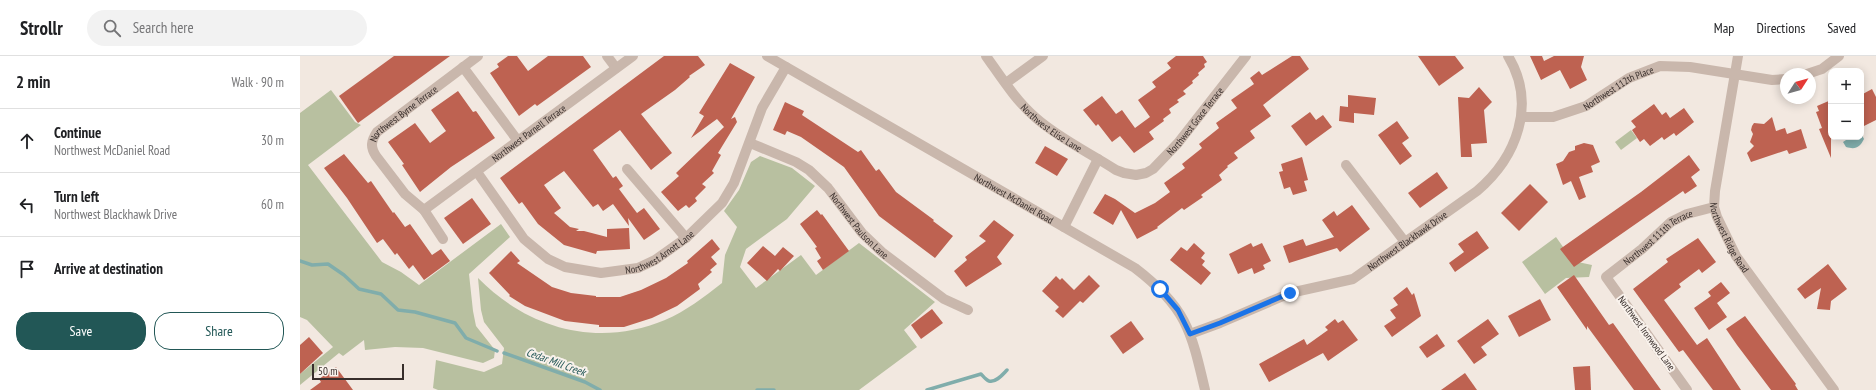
<!DOCTYPE html>
<meta charset="utf-8">
<style>
:root{--surface:#fff;--page:#f2f2f2;--text:#202124;--muted:#757577;--line:#e0e0e0;--accent:#225756}
body{margin:0;font-family:"PT Sans Narrow",sans-serif;background:var(--page);color:var(--text)}
.controls{position:absolute;right:12px;top:12px;display:grid;overflow:hidden;border-radius:8px;box-shadow:0 2px 10px #0003}
.controls button{width:36px;height:36px;display:grid;place-items:center;padding:0;border:0;border-bottom:1px solid var(--line);background:var(--surface);color:var(--text);font:20px sans-serif}
.compass{position:absolute;left:1480px;top:12px;width:36px;height:36px;border-radius:50%;background:var(--surface);box-shadow:0 2px 10px #0003;rotate:54deg}
.scale{position:absolute;left:12px;bottom:10px;width:92px;box-sizing:border-box;padding-left:4px;border:2px solid #382e2b;border-top:0;font-size:11px;line-height:14px;white-space:nowrap;color:#382e2b;-webkit-text-stroke:3px #f9f2ec;paint-order:stroke}
.stop{position:absolute;width:12px;height:12px;margin:-9px;border:3px solid #1a73e8;border-radius:50%;background:#fff}
.stop.end{background:#1a73e8;border-color:#fff;box-shadow:0 1px 4px #0008}
.list{margin:0;padding:0;list-style:none}
h2{display:flex;justify-content:space-between;align-items:center;height:52px;margin:0;padding:0 16px;font-size:17px}
h2 small{font-size:13px;font-weight:400;color:var(--muted)}
.list li{display:grid;grid-template-columns:26px 1fr auto;gap:12px;align-items:center;box-sizing:border-box;height:64px;padding:0 16px;border-top:1px solid var(--line)}
.list b{display:block;font-size:15px;white-space:nowrap}
.list p{margin:0;font-size:13px;white-space:nowrap;color:var(--muted)}
.list em{font-size:13px;font-style:normal;color:var(--muted)}
.actions{display:flex;gap:8px;padding:12px 16px}
.actions a{flex:1;padding:9px 0;border:1px solid var(--accent);border-radius:16px;text-align:center;font-size:14px;color:var(--accent)}
.actions .main{background:var(--accent);color:#fff}
.icon{flex:none;width:22px;height:22px;fill:none;stroke:currentColor;stroke-width:2;stroke-linecap:round;stroke-linejoin:round}
.map{position:relative;flex:none;width:1576px;height:334px;overflow:hidden}
header{display:flex;align-items:center;gap:24px;box-sizing:border-box;height:56px;padding:0 20px;background:var(--surface);border-bottom:1px solid var(--line)}
header strong{font-size:19px}
nav{display:flex;gap:22px;margin-inline-start:auto;font-size:14px}
.search{width:280px;height:36px;background:var(--page);display:flex;align-items:center;gap:10px;box-sizing:border-box;padding:0 14px;border-radius:22px;color:var(--muted);font-size:15px}
main{display:flex}
aside{flex:1;background:var(--surface)}
.map>svg:first-child{display:block}
.green{fill:#b8c0a0}
.water{fill:#80adab}
.lines{fill:none;stroke-linecap:round;stroke-linejoin:round}
.stream{stroke:#80adab;stroke-width:3.5}
.building{fill:#be6251}
.minor{stroke:#c9b7ac;stroke-width:10}
.route{stroke:#1a73e8;stroke-width:5}
.labels{text-anchor:middle;stroke-width:4;stroke-linejoin:round;paint-order:stroke}
.street-label{font-size:10px;fill:#382e2b;stroke:#f9f2ec}
.water-label{font-size:11px;font-style:italic;fill:#225756;stroke:#f9f2ec}
</style>
<header>
<strong>Strollr</strong>
<div class="search"><svg class="icon" aria-label="search" viewBox="0 0 24 24"><circle cx="10" cy="10" r="6"/><path d="M15 15l6 6"/></svg>Search here</div>
<nav><a>Map</a><a>Directions</a><a>Saved</a></nav>
</header>
<main>
<aside>
<h2>2 min<small>Walk · 90 m</small></h2>
<ul class="list">
<li><svg class="icon" aria-label="ahead" viewBox="0 0 24 24"><path d="M12 20V5M6 11l6-6 6 6"/></svg><div><b>Continue</b><p>Northwest McDaniel Road</p></div><em>30 m</em></li>
<li><svg class="icon" aria-label="left" viewBox="0 0 24 24"><path d="M17 20v-9H6M10 6l-5 5 5 5"/></svg><div><b>Turn left</b><p>Northwest Blackhawk Drive</p></div><em>60 m</em></li>
<li><svg class="icon" aria-label="arrive" viewBox="0 0 24 24"><path d="M6 21V4h12l-3 4 3 4H6"/></svg><div><b>Arrive at destination</b></div></li>
</ul>
<div class="actions"><a class="main">Save</a><a>Share</a></div>
</aside>
<div class="map">
<svg width="1576" height="334" viewBox="0 0 1576 334">
<rect width="100%" height="100%" fill="#f2e8e0"/>
<!-- green -->
<g class="green">
<path d="M31,34L55,66L61,69L8,109L82,206L101,216L119,229L201,168L210,181L169,218L173,255L176,270L195,294L194,302L183,307L123,292L95,291L65,294L64,284L43,300L39,297L0,329V318L33,291L7,264L0,261V57Z"/>
<path d="M1331,74L1337,82L1321,94L1315,86Z"/>
<path d="M460,100L492,112L515,130L487,163L446,193L440,211L456,232L501,199L516,219L559,187L635,246L604,274L617,291L559,334H138L133,332L136,304L184,316L202,308L204,292L184,266L181,254L178,222C228,273 298,292 365,264C386,255 404,241 422,227L425,199L437,171L424,155L439,134L451,106Z"/>
<path d="M1256,181L1273,205L1292,209L1289,221L1266,222L1245,238L1222,206Z"/>
</g>
<!-- water -->
<path class="water" d="M1561,77L1564,83C1560,91 1556,94 1546,91L1543,86L1546,84L1545,81H1561Z"/>
<g class="lines">
<!-- stream -->
<g class="stream">
<path d="M0,205L12,209L28,208L44,219L59,233L81,238L98,254L115,256L155,267L166,282L197,295"/>
<path d="M204,297L285,326L300,334"/>
<path d="M457,334H474"/>
<path d="M627,334L681,318C683,320 686,324 689,325C696,327 703,318 707,314"/>
</g>
</g>
<!-- building -->
<g class="building">
<path d="M94,0H150L58,67L39,40Z"/>
<path d="M208,0H217L228,15L248,0H283L291,11L237,50L235,48L219,60L190,17L199,11L197,8Z"/>
<path d="M364,0H398L405,9L389,20L390,21L375,34L341,58L372,97L351,114L320,74L293,94L313,122L316,120L323,130L319,133L337,157L344,152L360,173L344,184L328,162L329,170L313,148L303,155L298,148L293,151L264,115L244,129L261,152L254,157L270,171L279,173L276,175H284L307,181V173L329,172L330,193L297,195L296,198L264,189L238,168L222,146L219,148L200,122Z"/>
<path d="M876,0H903L907,6L904,8L905,11L898,17L899,19L892,25L893,27L883,35L886,38L877,44L879,46L869,53L871,57L863,63L864,65L849,76L854,83L834,97L820,80L812,86L798,68L796,70L783,54L802,40L816,58L822,54L835,72L850,61L838,44L856,31L852,26L871,12L867,7Z"/>
<path d="M992,0H1000L1009,13L963,49L971,60L950,75L955,82L934,97L938,102L927,110L928,111L919,119L922,124L901,139L903,141L884,154L882,152L857,171L858,172L837,183L821,154L813,169L793,157L805,138L815,143L835,157L855,147L870,136L864,127L885,112L882,108L902,92L899,88L919,72L916,67L937,52L931,44L954,28L950,22L959,15L962,19Z"/>
<path d="M1118,0H1155L1164,12L1139,30Z"/>
<path d="M1230,0H1242L1244,5L1254,0H1284L1281,11L1287,24L1270,33L1260,14L1241,24Z"/>
<path d="M430,7L455,21L431,63L435,61L437,66L418,97L421,99L412,115L414,117L402,128L406,131L395,142L397,145L389,152L386,149L378,155L361,136L379,120L376,117L424,71L417,63L391,82L404,60L399,57Z"/>
<path d="M1179,31L1192,46L1184,54L1187,87L1171,88L1172,101H1161L1158,41L1169,42Z"/>
<path d="M1572,33L1576,41V64L1564,70L1561,64V39Z"/>
<path d="M158,35L173,56L176,55L195,82L151,111L120,136L102,109L104,108L88,86L115,67L130,87L146,75L131,54Z"/>
<path d="M1048,39L1076,42L1074,59L1054,57V67L1039,65L1040,50L1048,51Z"/>
<path d="M1531,44V102L1519,73L1522,72L1516,56L1519,55L1517,50Z"/>
<path d="M485,46L504,55L502,59L558,96L561,94L576,115L579,113L596,136L634,164L633,165L653,180L635,202L579,160L544,111L501,81L487,75L485,79L473,74Z"/>
<path d="M1354,48L1362,59L1366,56L1370,62L1384,52L1394,66L1376,80L1374,77L1364,84L1362,81L1350,90L1344,83L1340,86L1332,74L1336,71L1331,65Z"/>
<path d="M1010,56L1016,64L1023,59L1032,71L1006,90L991,70Z"/>
<path d="M1472,61L1476,75L1485,72L1487,78L1501,73L1507,92L1489,98L1487,94L1451,106L1447,97L1454,90L1450,86L1453,78L1451,74L1452,70L1454,67L1464,68Z"/>
<path d="M1097,65L1109,82L1102,87L1112,100L1100,109L1078,79Z"/>
<path d="M1284,87L1293,89L1300,106L1291,110L1293,116L1279,121L1286,141L1279,144L1271,125L1263,129L1256,108L1263,105L1269,96L1275,94V90Z"/>
<path d="M745,90L768,103L757,120L735,107Z"/>
<path d="M44,98L68,127L71,125L93,157L94,156L105,171L110,168L132,199L141,193L150,205L124,224L113,209L109,213L97,197L95,199L83,183L77,187L47,142L24,112Z"/>
<path d="M1389,99L1400,114L1391,121L1397,130L1385,138L1383,135L1274,211L1260,193L1341,136Z"/>
<path d="M1002,101L1008,124L1004,125L1007,135L993,139L990,131L984,133L979,116L983,115L981,108Z"/>
<path d="M1137,116L1148,132L1120,152L1108,137Z"/>
<path d="M1230,128L1248,146L1219,175L1201,157Z"/>
<path d="M172,142L191,168L163,188L144,162Z"/>
<path d="M1052,149L1070,173L1040,196L1037,192L989,207L983,190L1003,183L1006,190L1034,181L1022,164L1034,155L1037,160Z"/>
<path d="M517,154L521,159L522,158L549,195L523,214L517,205L521,202L515,192L517,191L500,168Z"/>
<path d="M694,164L714,179L697,201L702,208L666,231L654,215L667,204L665,201L686,185L679,180Z"/>
<path d="M1177,175L1189,192L1155,216L1149,207L1164,196L1158,188Z"/>
<path d="M1398,182L1416,206L1402,217L1399,213L1379,228L1381,231L1364,244L1397,289L1407,282L1441,334H1413L1383,294L1379,296L1333,233L1368,206L1366,203Z"/>
<path d="M412,183L420,193L411,201L417,208L410,214L412,216L398,228L400,233L377,250L352,262L324,271H299V269L265,265L225,250L209,240L210,239L189,217L211,195L220,205L217,207L252,231L271,237L296,240V241H320L341,234L366,222L388,207L387,205Z"/>
<path d="M894,187L905,197L901,202L905,205L902,209L911,217L901,229L870,204L881,191L887,195Z"/>
<path d="M951,187L953,191L962,187L971,205L963,209L965,213L954,218L952,212L938,218L929,198Z"/>
<path d="M463,190L475,200L483,191L494,200L480,215L478,213L467,225L447,207Z"/>
<path d="M1528,208L1547,233L1531,245L1530,254L1517,253L1521,232L1505,243L1497,233Z"/>
<path d="M789,219L800,230L783,247L780,245L763,262L755,255L759,251L742,235L756,220L760,224L762,222L774,234Z"/>
<path d="M1274,219L1309,269L1313,267L1361,334H1334L1287,270V274L1257,231Z"/>
<path d="M1421,226L1430,237L1417,247L1427,261L1409,274L1394,252L1411,240L1408,236Z"/>
<path d="M1107,231L1112,239L1114,237L1121,260L1092,281L1084,270L1096,262L1090,254L1098,249L1093,242Z"/>
<path d="M1240,243L1251,264L1219,281L1208,260Z"/>
<path d="M632,253L643,267L621,283L611,269Z"/>
<path d="M1445,260L1496,328L1495,329L1498,334H1471L1437,289L1426,273Z"/>
<path d="M1035,263L1038,267L1043,264L1058,284L1028,305L1023,297L969,326L959,308L1004,283L1007,289L1028,274L1025,271Z"/>
<path d="M1188,263L1199,278L1181,291L1187,299L1174,308L1157,285Z"/>
<path d="M831,265L844,283L823,298L810,280Z"/>
<path d="M1137,278L1145,290L1127,302L1119,291Z"/>
<path d="M9,281L23,297L0,318V289Z"/>
<path d="M1290,310L1291,334H1275L1273,311Z"/>
<path d="M36,311L53,334H10L21,326L19,323Z"/>
<path d="M1165,317L1177,334H1141Z"/>
</g>
<g class="lines">
<!-- minor -->
<g class="minor">
<path d="M307,0L316,12"/>
<path id="s1" d="M467,0L835,212C886,251 891,274 905,334"/>
<path id="s2" d="M686,0C701,21 716,45 736,62C760,83 790,97 816,114L824,117L836,119L846,117L853,113L878,87L946,0"/>
<path id="s3" d="M1438,0L1415,135L1414,151L1417,161L1436,200L1534,334"/>
<path d="M163,11L218,85"/>
<path d="M1507,18L1522,13L1539,0"/>
<path d="M706,27L743,0"/>
<path id="s4" d="M1222,61H1253L1286,50L1329,22L1360,10L1390,11L1472,24L1486,23"/>
<path id="s5" d="M450,87L496,106L509,114L528,132L562,177L583,197L644,243L668,254"/>
<path d="M1046,109L1105,186"/>
<path d="M327,113L386,182"/>
<path id="s6" d="M177,116L224,183L248,203L265,211L301,217L338,212L355,204L386,182L422,147L434,127L462,52L486,11"/>
<path id="s7" d="M124,154L333,0"/>
<path d="M764,171L798,103"/>
<path id="s8" d="M143,183L124,154L105,138L76,100C70,91 71,85 77,76L178,0"/>
<path id="s9" d="M890,278L920,267L990,237L1053,223L1177,135C1217,101 1237,48 1208,0"/>
<path id="s10" d="M1387,334L1306,221L1342,193L1371,166L1387,158L1414,151"/>
</g>
</g>
<g class="lines">
<!-- route -->
<path class="route" d="M860,233L878,254L890,278L920,267L990,237"/>
</g>
<g class="labels">
<!-- street labels -->
<g class="street-label">
<text dy="4" stroke="none"><textPath href="#s4" startOffset="103">Northwest 112th Place</textPath></text>
<text dy="4" stroke="none"><textPath href="#s8" startOffset="165">Northwest Byrne Terrace</textPath></text>
<text dy="4" stroke="none"><textPath href="#s2" startOffset="278">Northwest Grace Terrace</textPath></text>
<text dy="4" stroke="none"><textPath href="#s2" startOffset="98">Northwest Elise Lane</textPath></text>
<text dy="4" stroke="none"><textPath href="#s7" startOffset="130">Northwest Parnell Terrace</textPath></text>
<text dy="4" stroke="none"><textPath href="#s1" startOffset="285">Northwest McDaniel Road</textPath></text>
<text dy="4" stroke="none"><textPath href="#s5" startOffset="140">Northwest Paulson Lane</textPath></text>
<text dy="4" stroke="none"><textPath href="#s3" startOffset="187">Northwest Ridge Road</textPath></text>
<text dy="4" stroke="none"><textPath href="#s10" startOffset="205">Northwest 111th Terrace</textPath></text>
<text dy="4" stroke="none"><textPath href="#s9" startOffset="239">Northwest Blackhawk Drive</textPath></text>
<text dy="4" stroke="none"><textPath href="#s6" startOffset="232">Northwest Arnott Lane</textPath></text>
<text transform="translate(1347 277) rotate(54)" y="4">Northwest Ironwood Lane</text>
</g>
<!-- water labels -->
<g class="water-label">
<text transform="translate(256 306) rotate(20)" y="4">Cedar Mill Creek</text>
</g>
</g>
</svg>
<div class="controls">
<button>+</button>
<button>−</button>
</div>
<svg class="compass" viewBox="-18 -18 36 36"><path d="M0-13l5 13h-10z" fill="#e53935"/><path d="M0 13l5-13h-10z" fill="#757577"/></svg>
<div class="scale">50 m</div>
<div class="stop" style="left:860px;top:233px"></div>
<div class="stop end" style="left:990px;top:237px"></div>
</div>
</main>
